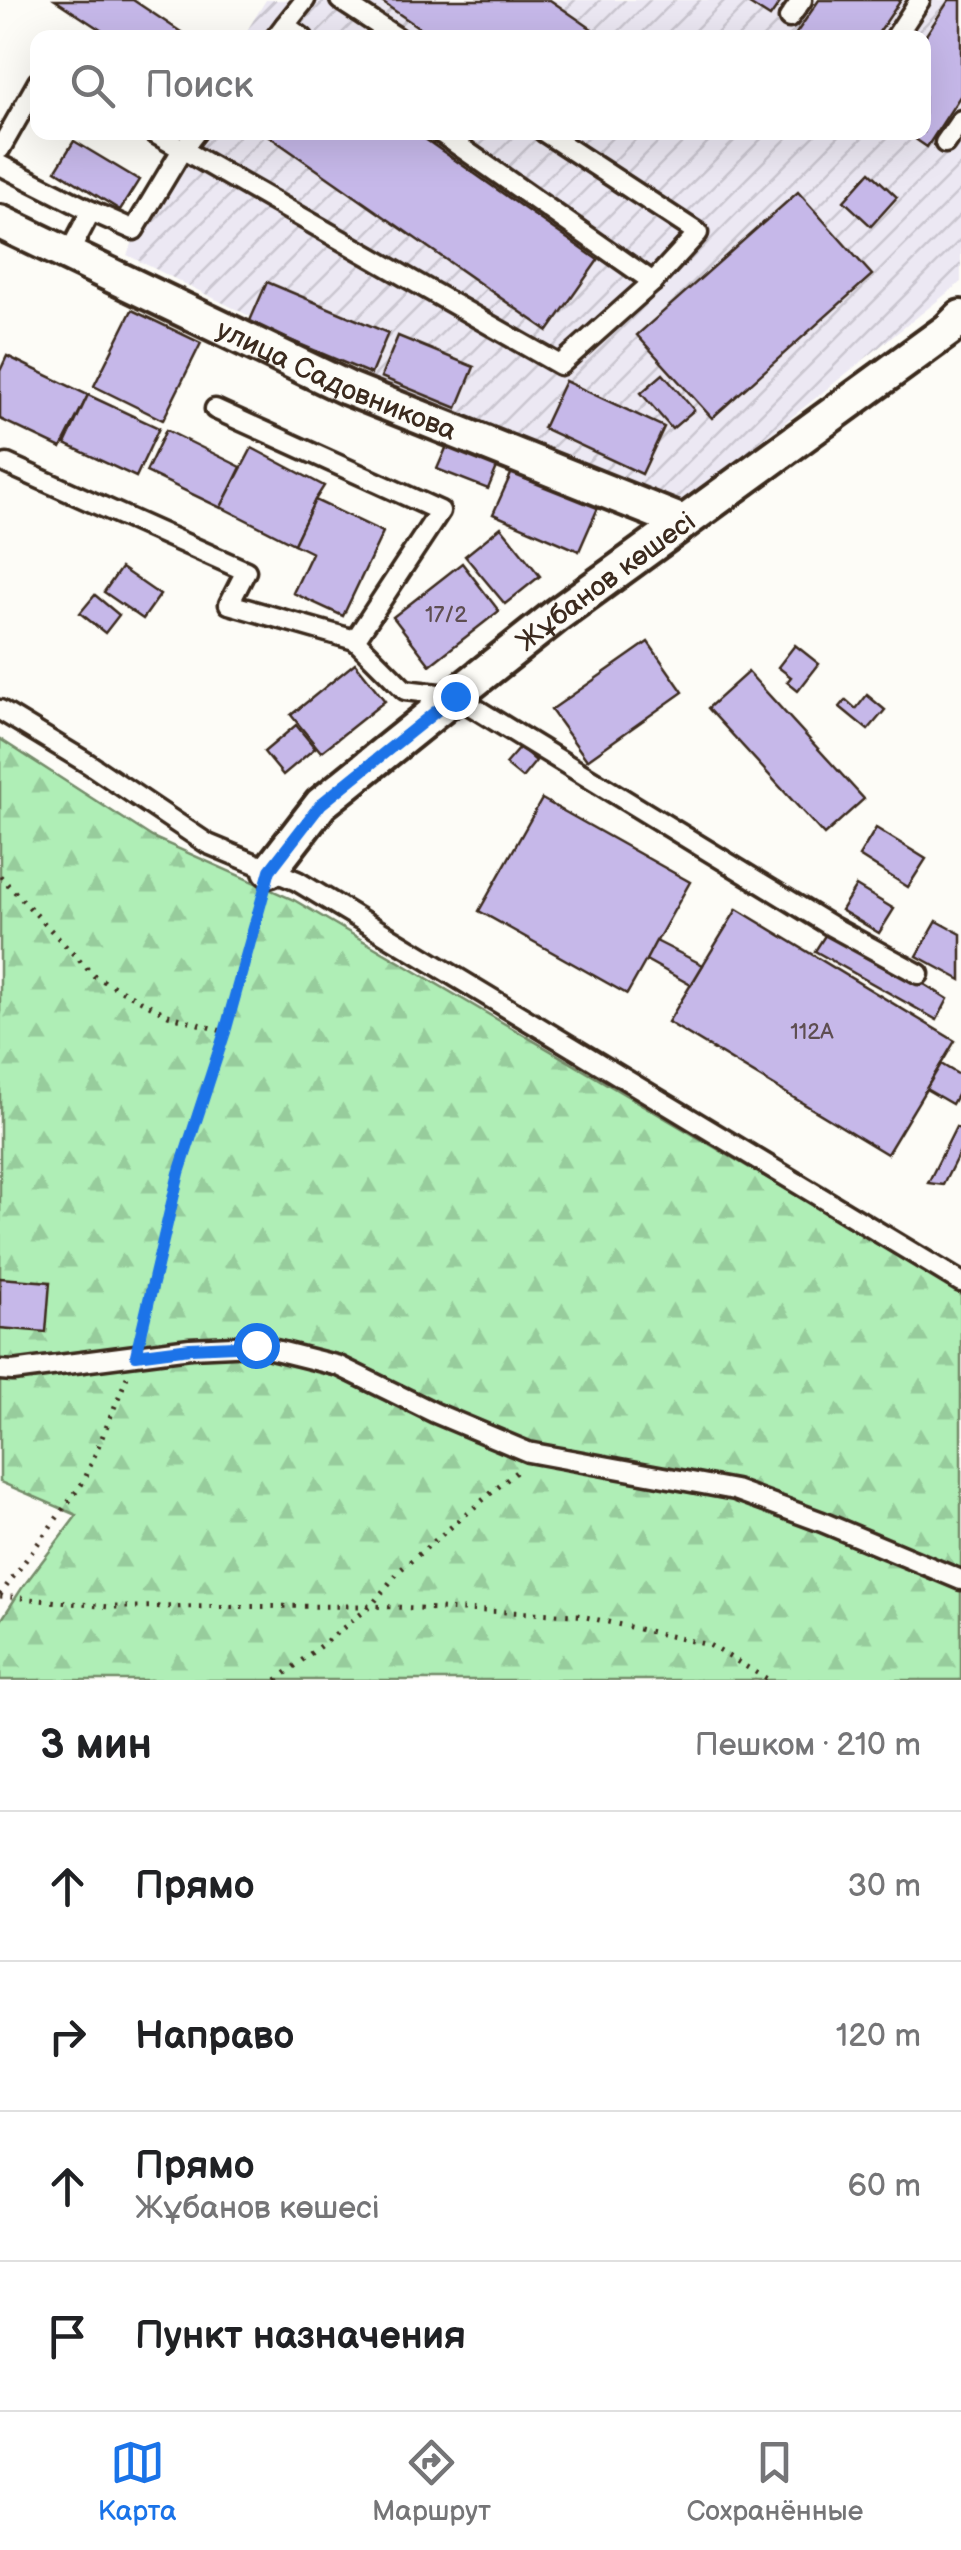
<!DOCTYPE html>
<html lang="ru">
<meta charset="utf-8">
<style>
:root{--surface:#fff;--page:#f6f6f6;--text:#202124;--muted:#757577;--line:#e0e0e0;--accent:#1a73e8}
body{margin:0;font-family:"Balsamiq Sans",sans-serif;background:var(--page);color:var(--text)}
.stop{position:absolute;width:30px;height:30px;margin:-22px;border:8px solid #1a73e8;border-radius:50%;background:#fff}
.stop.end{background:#1a73e8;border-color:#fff;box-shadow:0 2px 10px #0008}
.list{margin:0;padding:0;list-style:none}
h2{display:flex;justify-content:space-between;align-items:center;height:130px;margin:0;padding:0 40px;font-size:42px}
h2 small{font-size:32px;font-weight:400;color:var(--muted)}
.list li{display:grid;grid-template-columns:65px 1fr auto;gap:30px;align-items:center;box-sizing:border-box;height:150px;padding:0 40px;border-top:2px solid var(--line)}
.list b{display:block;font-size:38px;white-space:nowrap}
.list p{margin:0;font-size:32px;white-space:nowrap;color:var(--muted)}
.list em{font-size:32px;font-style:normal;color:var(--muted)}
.icon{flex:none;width:55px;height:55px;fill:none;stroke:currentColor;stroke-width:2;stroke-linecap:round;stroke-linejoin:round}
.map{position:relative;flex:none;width:961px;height:1680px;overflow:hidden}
.search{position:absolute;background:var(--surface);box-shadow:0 10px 40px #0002;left:30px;right:30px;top:30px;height:110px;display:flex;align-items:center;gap:25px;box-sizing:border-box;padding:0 35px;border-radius:20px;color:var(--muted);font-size:38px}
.sheet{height:730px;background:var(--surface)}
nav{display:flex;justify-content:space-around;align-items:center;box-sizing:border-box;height:140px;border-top:2px solid var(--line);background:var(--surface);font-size:28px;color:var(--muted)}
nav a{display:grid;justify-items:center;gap:5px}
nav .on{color:var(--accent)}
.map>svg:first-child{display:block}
.industrial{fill:url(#industrial-furrows)}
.forest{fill:url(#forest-firs);stroke:#758c6a;stroke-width:2.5}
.building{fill:#c6b8e9;stroke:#3b2a1e;stroke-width:2.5}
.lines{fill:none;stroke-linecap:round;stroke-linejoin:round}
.service-casing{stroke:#3b2a1e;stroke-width:25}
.minor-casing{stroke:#3b2a1e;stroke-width:40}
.path{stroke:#3b2a1e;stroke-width:5;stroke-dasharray:2.5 8;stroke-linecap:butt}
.service{stroke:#fdfcf7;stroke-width:18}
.minor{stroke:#fdfcf7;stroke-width:32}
.route{stroke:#1a73e8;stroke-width:12}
.labels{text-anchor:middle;stroke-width:9;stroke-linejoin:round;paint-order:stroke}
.number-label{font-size:22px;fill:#5e4e51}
.street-label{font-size:28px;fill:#3b2a1e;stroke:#fdfcf7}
</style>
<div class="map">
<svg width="961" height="1680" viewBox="0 0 961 1680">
<defs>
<pattern id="industrial-furrows" width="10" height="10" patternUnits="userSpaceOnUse" patternTransform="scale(2.5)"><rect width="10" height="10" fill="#ece8f3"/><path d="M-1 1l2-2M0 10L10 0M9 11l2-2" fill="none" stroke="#cbc7d0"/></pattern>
<pattern id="forest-firs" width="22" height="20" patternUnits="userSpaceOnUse" patternTransform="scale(2.5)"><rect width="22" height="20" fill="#afeeb6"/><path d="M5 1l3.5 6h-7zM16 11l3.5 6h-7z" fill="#97cc9c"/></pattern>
</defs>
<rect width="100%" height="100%" fill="#fdfcf7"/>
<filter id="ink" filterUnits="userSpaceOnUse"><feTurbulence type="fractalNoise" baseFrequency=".01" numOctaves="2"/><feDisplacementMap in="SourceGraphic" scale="20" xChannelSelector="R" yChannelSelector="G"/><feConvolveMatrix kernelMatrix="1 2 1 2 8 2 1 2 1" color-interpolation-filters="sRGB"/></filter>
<g filter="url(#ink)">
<!-- industrial -->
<path class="industrial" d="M266,0H961V282L684,503L474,428L127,255L186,133L924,132V38L243,37Z"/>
<!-- forest -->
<path class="forest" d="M0,739L152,837L294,900L961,1292V1680H0V1622L22,1588L77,1515L0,1482Z"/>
<!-- building -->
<g class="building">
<path d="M55,0H133L190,38H113Z"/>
<path d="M379,0H550L605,38H434Z"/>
<path d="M743,0H782L770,17Z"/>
<path d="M819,0H901L875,38H793Z"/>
<path d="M949,0H961V95L927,147L905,132H924V38Z"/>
<path d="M263,132H415L598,260L548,331Z"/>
<path d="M74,141L139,180L120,210L56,170Z"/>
<path d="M870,172L897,197L871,226L844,201Z"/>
<path d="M798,192L872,275L712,418L637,335Z"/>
<path d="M267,282L388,333L371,374L249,323Z"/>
<path d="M132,310L201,343L163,420L94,386Z"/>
<path d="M398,336L474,367L457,408L381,377Z"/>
<path d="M7,356L88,395L61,448L0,419V371Z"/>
<path d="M663,374L694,410L672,429L641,393Z"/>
<path d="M565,381L664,427L642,474L543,428Z"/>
<path d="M88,395L159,428L136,477L65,444Z"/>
<path d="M166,430L241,467L221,508L146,472Z"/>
<path d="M450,439L500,460L488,489L437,469Z"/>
<path d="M252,448L324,486L315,500L294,544L221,507Z"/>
<path d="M516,463L601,501L579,551L493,514Z"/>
<path d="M315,500L383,532L343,616L293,593L312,553L294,544Z"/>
<path d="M501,527L540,576L505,604L465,556Z"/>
<path d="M462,563L499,611L430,665L393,617Z"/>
<path d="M121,568L160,595L143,619L104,592Z"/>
<path d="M95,595L119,615L105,633L80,613Z"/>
<path d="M648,642L683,692L587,760L551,710Z"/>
<path d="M795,645L819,664L798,691L787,682L791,677L778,667Z"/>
<path d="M355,663L385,701L321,752L291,715Z"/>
<path d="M748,672L864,799L824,835L708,708Z"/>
<path d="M867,695L885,710L868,730L840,707L846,700L856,709Z"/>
<path d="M296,725L315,748L283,775L264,752Z"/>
<path d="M520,747L536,761L522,778L505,764Z"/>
<path d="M542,799L690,882L627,994L479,911Z"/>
<path d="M876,828L926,859L908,887L859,856Z"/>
<path d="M856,886L894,909L879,933L841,910Z"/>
<path d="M737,909L955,1041L887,1154L668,1022Z"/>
<path d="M937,921L961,934V980L917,956Z"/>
<path d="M831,926L948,999L937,1020L815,951Z"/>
<path d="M656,941L703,965L691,985L646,960Z"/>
<path d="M941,1064L961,1076V1088L952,1104L926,1089Z"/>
<path d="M956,1127L961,1130V1149L943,1185L928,1183Z"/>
<path d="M0,1278L50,1282L46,1332L0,1328Z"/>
</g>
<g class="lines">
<!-- service casing -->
<g class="service-casing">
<g id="service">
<path d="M340,0L398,38"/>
<path d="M789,18L802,0"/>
<path d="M285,25L305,0"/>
<path d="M275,38L285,25L303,38"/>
<path d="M895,38L920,0"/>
<path d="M152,132L560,365L653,282L698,233L544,132"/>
<path d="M439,132L653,282"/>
<path d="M945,143L961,120"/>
<path d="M0,149L38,82"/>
<path d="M0,165L91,211L69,253"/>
<path d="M91,211L134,230L182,150L196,132"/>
<path d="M215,409L440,511L355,640L405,690L455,696L831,926L919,974"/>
<path d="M7,464L246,571L229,604L355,640"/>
<path d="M0,710L89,764L208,844L297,881L961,1282"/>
<path d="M0,1370L13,1371L190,1348L255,1345L339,1366L435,1413L528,1452L735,1490L822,1522L961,1580"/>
</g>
</g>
<!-- minor casing -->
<g class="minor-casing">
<g id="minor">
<path id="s1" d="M0,222L347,388L683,522"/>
<path id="s2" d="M270,870L321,804L455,696L557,615L948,330L961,317"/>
</g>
</g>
<!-- path -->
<g class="path">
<path d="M0,876L94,976L168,1015L225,1032"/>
<path d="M141,1334L179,1173L225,1032L262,897"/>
<path d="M0,1595L84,1481L127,1377"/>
<path d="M0,1596L110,1607L371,1606L577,1615L709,1645L769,1680"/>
<path d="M277,1680L371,1606L399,1571L516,1472"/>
</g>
<!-- service -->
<use href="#service" class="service"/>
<!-- minor -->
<use href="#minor" class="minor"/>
</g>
</g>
<g class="lines" filter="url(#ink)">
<!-- route -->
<path class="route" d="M256,1345L190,1348L136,1355L179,1173L225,1032L270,870L321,804L455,696"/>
</g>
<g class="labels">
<!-- number labels -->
<g class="number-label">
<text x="446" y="622">17/2</text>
<text x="812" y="1039">112А</text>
</g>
<!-- street labels -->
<g class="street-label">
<text dy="10" stroke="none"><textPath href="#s1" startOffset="372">улица Садовникова</textPath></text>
<text dy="10" stroke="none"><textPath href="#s2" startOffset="445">Жұбанов көшесі</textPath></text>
</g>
</g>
</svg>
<div class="stop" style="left:256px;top:1345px"></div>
<div class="stop end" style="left:455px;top:696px"></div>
<div class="search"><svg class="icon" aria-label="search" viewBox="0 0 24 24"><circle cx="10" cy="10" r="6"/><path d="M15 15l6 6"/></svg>Поиск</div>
</div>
<section class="sheet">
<h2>3 мин<small>Пешком · 210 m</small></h2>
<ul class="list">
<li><svg class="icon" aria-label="ahead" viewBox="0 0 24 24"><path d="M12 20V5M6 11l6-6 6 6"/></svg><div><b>Прямо</b></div><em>30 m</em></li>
<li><svg class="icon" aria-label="right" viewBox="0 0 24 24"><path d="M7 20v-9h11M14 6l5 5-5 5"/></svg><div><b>Направо</b></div><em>120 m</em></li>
<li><svg class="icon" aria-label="ahead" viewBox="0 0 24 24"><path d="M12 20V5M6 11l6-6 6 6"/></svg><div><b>Прямо</b><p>Жұбанов көшесі</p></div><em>60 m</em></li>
<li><svg class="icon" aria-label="arrive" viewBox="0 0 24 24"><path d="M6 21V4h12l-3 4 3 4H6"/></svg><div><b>Пункт назначения</b></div></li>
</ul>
</section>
<nav>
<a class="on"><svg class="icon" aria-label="map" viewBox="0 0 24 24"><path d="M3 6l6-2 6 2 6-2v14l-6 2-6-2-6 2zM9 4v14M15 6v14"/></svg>Карта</a>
<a><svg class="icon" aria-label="directions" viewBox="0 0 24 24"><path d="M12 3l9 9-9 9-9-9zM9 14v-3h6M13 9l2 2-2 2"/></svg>Маршрут</a>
<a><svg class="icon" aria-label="saved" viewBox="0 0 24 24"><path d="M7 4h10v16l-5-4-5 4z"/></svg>Сохранённые</a>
</nav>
